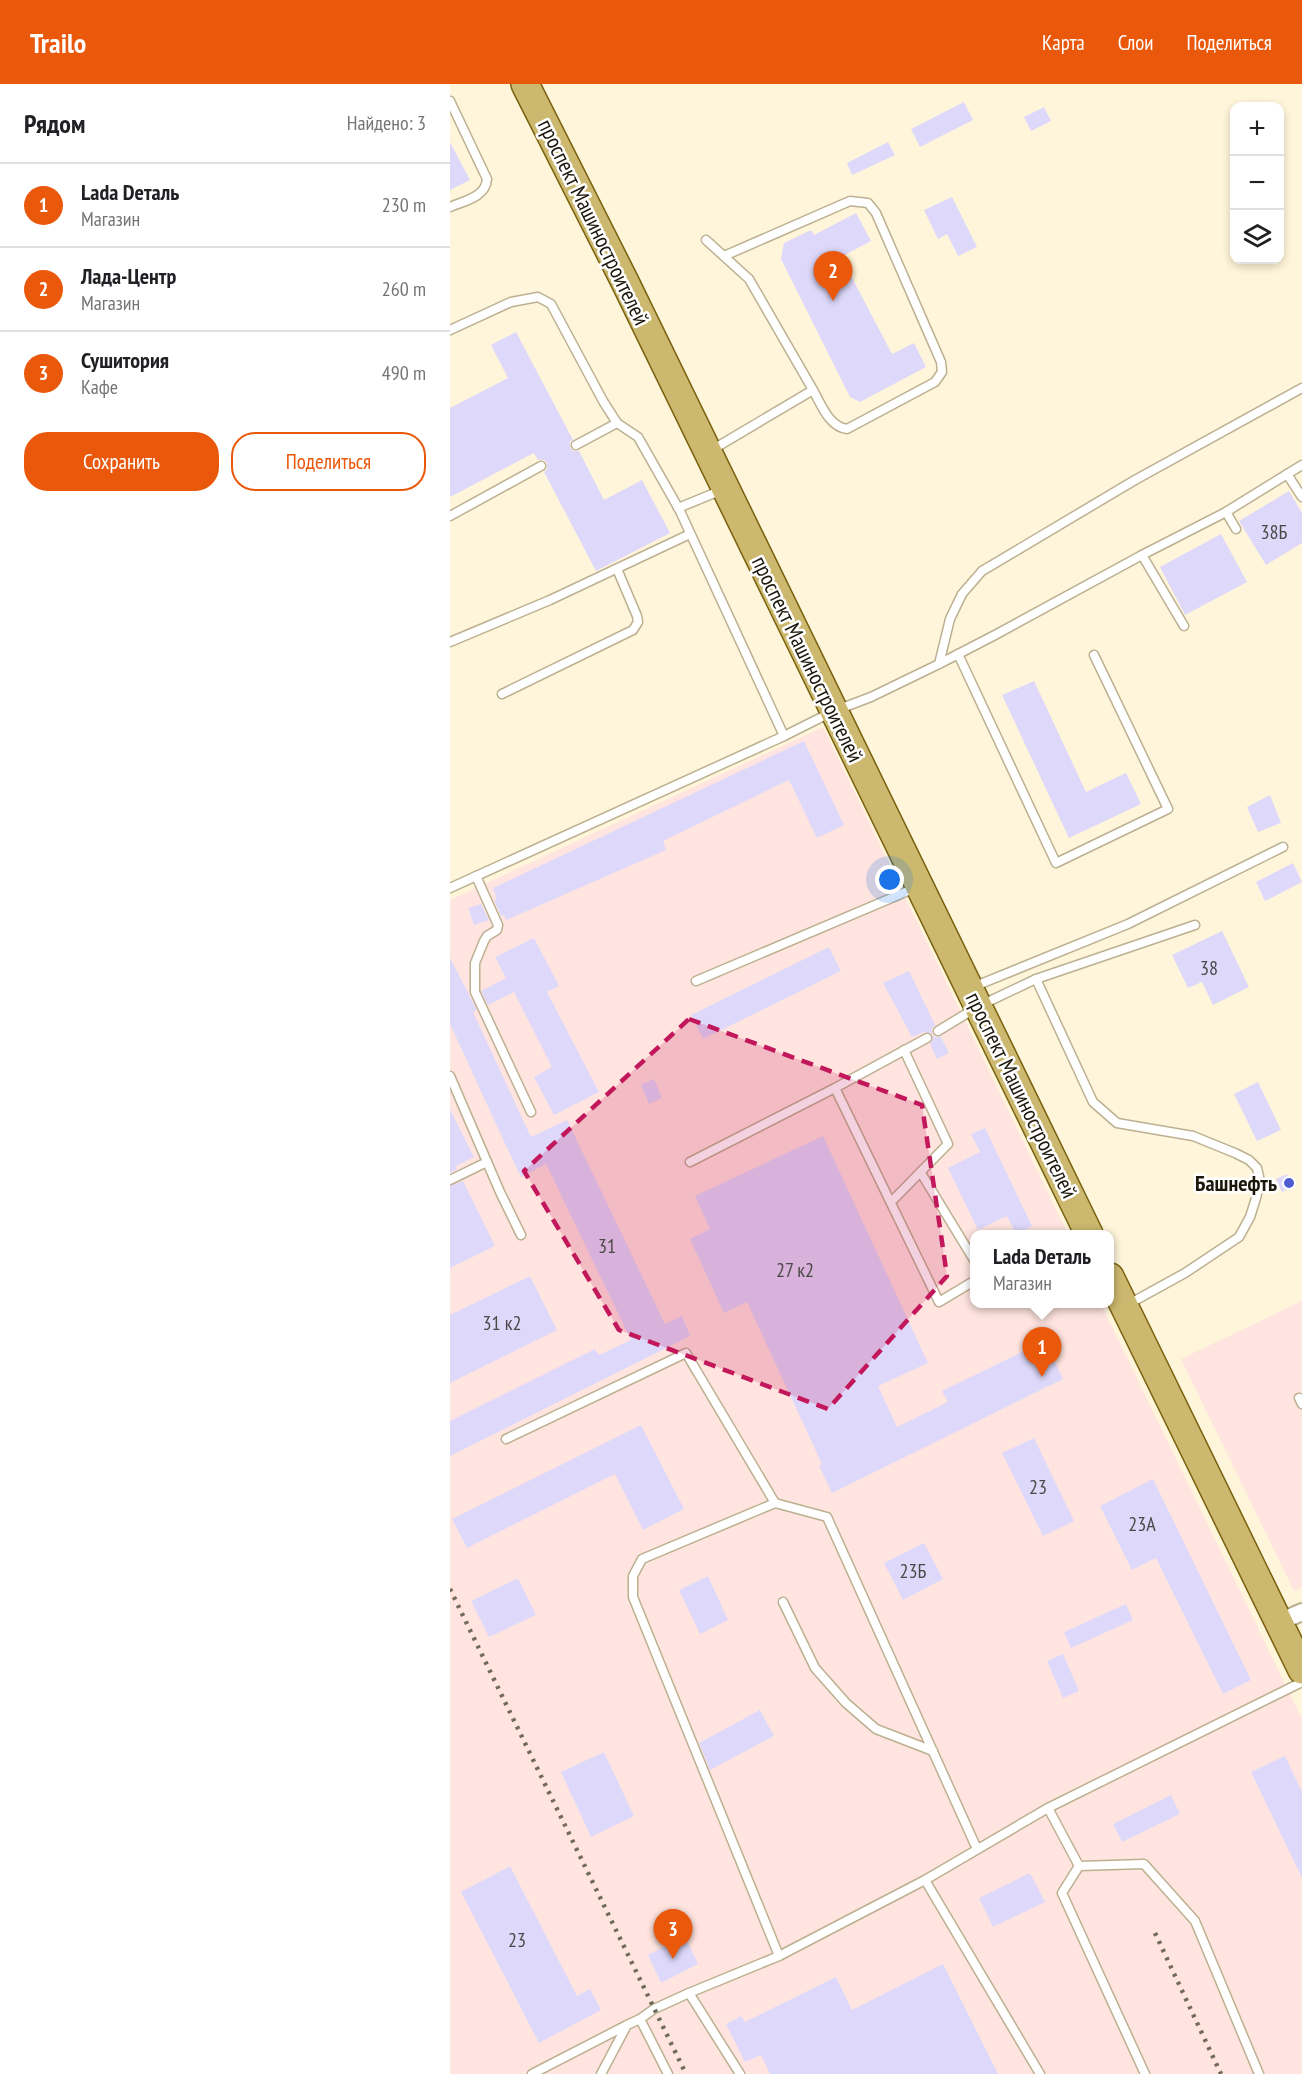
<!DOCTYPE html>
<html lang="ru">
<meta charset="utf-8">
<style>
:root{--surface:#fff;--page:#f2f2f2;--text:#202124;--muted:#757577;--line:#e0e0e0;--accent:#ea580c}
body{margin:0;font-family:"PT Sans Narrow",sans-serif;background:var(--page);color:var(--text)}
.controls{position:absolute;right:18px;top:18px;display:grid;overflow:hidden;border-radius:12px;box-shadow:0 3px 9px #0003}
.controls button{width:54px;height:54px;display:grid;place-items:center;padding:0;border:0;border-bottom:2px solid var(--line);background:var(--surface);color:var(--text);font:30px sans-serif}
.you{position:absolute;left:440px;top:796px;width:21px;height:21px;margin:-15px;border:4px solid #fff;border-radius:50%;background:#1a73e8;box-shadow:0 0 0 9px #1a73e833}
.badge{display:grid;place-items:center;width:39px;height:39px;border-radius:50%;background:var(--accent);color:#fff;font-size:20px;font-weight:700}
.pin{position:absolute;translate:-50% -50px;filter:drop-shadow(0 2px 3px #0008)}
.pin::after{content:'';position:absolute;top:32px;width:21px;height:18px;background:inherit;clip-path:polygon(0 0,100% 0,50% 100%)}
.popup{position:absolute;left:520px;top:1146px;width:144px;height:78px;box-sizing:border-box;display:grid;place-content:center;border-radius:12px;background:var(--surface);filter:drop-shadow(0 2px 4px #0005);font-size:20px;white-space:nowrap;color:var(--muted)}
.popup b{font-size:22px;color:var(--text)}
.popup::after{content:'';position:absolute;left:50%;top:100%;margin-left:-12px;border:12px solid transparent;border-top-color:var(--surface)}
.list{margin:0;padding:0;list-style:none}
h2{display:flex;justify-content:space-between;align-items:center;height:78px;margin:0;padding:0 24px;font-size:26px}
h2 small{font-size:20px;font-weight:400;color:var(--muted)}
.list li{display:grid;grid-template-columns:39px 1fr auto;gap:18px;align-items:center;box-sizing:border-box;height:84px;padding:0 24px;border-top:2px solid var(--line)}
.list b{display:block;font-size:22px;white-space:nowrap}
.list p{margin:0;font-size:20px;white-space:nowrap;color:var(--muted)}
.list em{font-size:20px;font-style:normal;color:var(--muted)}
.actions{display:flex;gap:12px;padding:18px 24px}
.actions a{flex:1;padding:14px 0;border:2px solid var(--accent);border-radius:24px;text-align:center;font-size:21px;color:var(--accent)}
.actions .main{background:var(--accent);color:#fff}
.icon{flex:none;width:33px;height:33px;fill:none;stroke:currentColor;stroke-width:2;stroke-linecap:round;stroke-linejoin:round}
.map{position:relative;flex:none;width:852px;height:1990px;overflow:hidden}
header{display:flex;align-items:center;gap:36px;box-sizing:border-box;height:84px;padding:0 30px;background:var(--accent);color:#fff}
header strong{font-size:28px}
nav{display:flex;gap:33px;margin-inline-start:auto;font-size:21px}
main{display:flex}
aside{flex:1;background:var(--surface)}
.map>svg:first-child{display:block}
.industrial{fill:#ffe4df}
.building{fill:#ded9fb}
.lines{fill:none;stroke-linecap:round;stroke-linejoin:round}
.service-casing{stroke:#bcb090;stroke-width:11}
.minor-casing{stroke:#bcb090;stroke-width:20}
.primary-casing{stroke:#79610e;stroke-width:30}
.service{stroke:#fff;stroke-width:8}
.minor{stroke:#fff;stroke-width:16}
.primary{stroke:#ccb86f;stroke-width:27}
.rail{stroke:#726b59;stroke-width:4.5;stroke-dasharray:3 6;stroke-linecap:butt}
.marked{fill:#c2185b;fill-opacity:0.2;stroke:#c2185b;stroke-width:4.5;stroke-dasharray:12 8;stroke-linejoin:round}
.poi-dot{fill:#4e5cd2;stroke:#fff;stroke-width:2}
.labels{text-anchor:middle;stroke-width:5;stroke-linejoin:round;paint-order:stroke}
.number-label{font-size:20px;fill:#4d4848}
.street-label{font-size:22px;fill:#1d180c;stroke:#fff}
.poi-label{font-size:22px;font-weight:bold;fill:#1d180c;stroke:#fff;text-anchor:end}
</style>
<header>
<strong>Trailo</strong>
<nav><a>Карта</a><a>Слои</a><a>Поделиться</a></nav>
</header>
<main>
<aside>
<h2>Рядом<small>Найдено: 3</small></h2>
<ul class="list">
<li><span class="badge">1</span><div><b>Lada Dеталь</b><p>Магазин</p></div><em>230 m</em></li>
<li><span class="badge">2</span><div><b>Лада-Центр</b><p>Магазин</p></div><em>260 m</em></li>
<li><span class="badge">3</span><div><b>Сушитория</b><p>Кафе</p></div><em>490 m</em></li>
</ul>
<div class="actions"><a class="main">Сохранить</a><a>Поделиться</a></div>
</aside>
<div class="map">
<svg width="852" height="1990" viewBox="0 0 852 1990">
<rect width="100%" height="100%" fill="#fef5da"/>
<!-- industrial -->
<g class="industrial">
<path d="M373,643L618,1150H524V1220H651L852,1635V1990H0V816Z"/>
<path d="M852,1217V1503L844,1507L731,1275Z"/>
</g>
<!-- building -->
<g class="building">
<path d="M514,18L523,36L470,63L461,45Z"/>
<path d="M594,23L601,37L581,47L574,33Z"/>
<path d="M0,58L20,96L0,106Z"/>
<path d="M438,58L445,71L402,91L397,79Z"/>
<path d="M502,113L527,163L508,172L497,150L488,155L474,126Z"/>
<path d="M406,129L421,157L391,173L442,270L464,259L476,283L410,318L400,313L331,175L334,159L361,146L364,151Z"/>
<path d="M66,248L123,356L120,358V363L123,367H129L154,416L192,396L220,449L146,487L94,388L97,385V379L94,376H88L84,369L0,413V324L58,294L41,261Z"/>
<path d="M839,407L852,429V459L816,481L789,437Z"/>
<path d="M771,450L797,498L735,531L710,483Z"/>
<path d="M584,597L636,708L676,689L691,720L619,754L552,611Z"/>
<path d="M354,657L394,741L367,754L339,696L213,757L216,766L56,836L54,831L51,832L44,816L47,815L43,804Z"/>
<path d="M820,711L831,739L808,748L797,723Z"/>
<path d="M843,779L852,798L815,817L806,798Z"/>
<path d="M31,820L39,836L24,841L18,824Z"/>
<path d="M772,847L799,903L763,921L752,898L738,904L722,871Z"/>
<path d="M84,854L109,902L97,908L149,1008L104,1031L84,993L102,983L64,908L38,921L31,907L56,894L45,873Z"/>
<path d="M379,863L391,887L253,955L241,931Z"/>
<path d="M0,874L27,926L23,928L81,1053L117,1036L215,1240L232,1232L240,1252L0,1372V1337L145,1265L149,1271L181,1256L96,1080L71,1093L57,1064L0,940Z"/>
<path d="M459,887L485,941L482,944V950L485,953H491L499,969L487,975L480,960L483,955L482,950L474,948L462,953L433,899Z"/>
<path d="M204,995L212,1014L199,1020L191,1001Z"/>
<path d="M808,998L831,1046L807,1057L784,1010Z"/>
<path d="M0,1025L24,1073L6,1082L7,1085L0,1089Z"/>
<path d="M535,1044L582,1142L566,1150L557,1132L528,1146L498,1084L530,1068L521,1050Z"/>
<path d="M373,1052L478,1279L428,1302L447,1343L498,1318L492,1307L595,1257L613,1295L382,1409L369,1382L372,1380L297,1218L274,1229L240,1155L260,1145L245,1112Z"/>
<path d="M837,1090L843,1103L832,1108L826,1095Z"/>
<path d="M13,1097L45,1162L0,1184V1102Z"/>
<path d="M80,1192L107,1246L0,1299V1231Z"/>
<path d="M191,1341L234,1425L193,1446L165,1390L17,1464L2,1435Z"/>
<path d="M584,1354L624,1437L593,1452L552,1369Z"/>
<path d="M703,1395L801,1596L773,1610L706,1474L682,1486L650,1422Z"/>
<path d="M474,1459L493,1495L453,1516L434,1479Z"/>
<path d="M258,1492L278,1536L250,1550L229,1506Z"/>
<path d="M68,1494L86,1531L39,1553L21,1517Z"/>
<path d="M676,1520L683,1536L621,1564L614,1548Z"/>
<path d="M613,1570L629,1607L613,1614L597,1577Z"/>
<path d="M310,1626L324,1652L260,1686L249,1659Z"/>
<path d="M154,1668L184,1732L141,1753L111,1688Z"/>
<path d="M835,1672L852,1708V1794L801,1688Z"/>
<path d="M721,1711L730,1730L672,1758L663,1740Z"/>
<path d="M60,1782L127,1912L140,1905L151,1926L89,1959L11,1808Z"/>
<path d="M580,1789L595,1818L543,1843L529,1814Z"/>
<path d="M235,1852L248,1880L211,1899L198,1871Z"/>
<path d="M493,1880L548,1990H320L311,1971L295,1978L276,1940L291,1932L295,1938L386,1893L402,1926Z"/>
</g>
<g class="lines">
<!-- service casing -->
<g class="service-casing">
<g id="service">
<path d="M0,17L37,95C36,113 14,117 0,123"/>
<path d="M256,156L299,195L363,306L260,367"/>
<path d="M274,172L400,117L418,119L426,129L491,278L492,288L485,298L397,345C379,343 371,320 363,306"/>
<path d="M0,246L61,218L88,213L101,220L153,317L167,339L188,353L230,427L334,652"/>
<path d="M126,361L167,339"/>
<path d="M837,390L852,413"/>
<path d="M228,424L272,406"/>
<path d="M776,428L786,445"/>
<path d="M0,432L91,382"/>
<path d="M692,471L776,428L852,381"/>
<path d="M0,558L100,516L240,450"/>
<path d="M508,570L606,779L718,725L644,571"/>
<path d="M489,580L500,535L512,510L532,487L685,396L852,304"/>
<path d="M52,610L183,546L188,538L187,532L167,485"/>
<path d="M26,792L48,841L47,846L37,852L34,857L25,879V908L81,1028"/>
<path d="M0,804L334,652L384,627L421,613L489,580L545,551L692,471L734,542"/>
<path d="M586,895L643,1018L667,1039L743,1052L785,1069L799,1076L807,1084L810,1097L806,1114L800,1133L789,1153L735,1189L677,1221"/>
<path d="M246,897L465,804"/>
<path d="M523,903L678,840L833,763"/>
<path d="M488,947L529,922L586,895L745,841"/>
<path d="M477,954L385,1004L489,1218L524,1197"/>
<path d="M0,992L50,1108L71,1151"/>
<path d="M240,1078L385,1004"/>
<path d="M471,1089L524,1176"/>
<path d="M0,1096L37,1078"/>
<path d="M441,1118L498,1060L454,966"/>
<path d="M849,1314L852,1320"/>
<path d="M56,1355L236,1269L325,1419"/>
<path d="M333,1518L365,1584L396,1619L426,1645L483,1667"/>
<path d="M598,1724L629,1782L694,1780L745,1837L809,1990"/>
<path d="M629,1782L612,1809L695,1990"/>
<path d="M475,1796L590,1990"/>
<path d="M329,1872L183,1513V1492L192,1475L325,1419L377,1433L527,1765"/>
<path d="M239,1909L290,1990"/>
<path d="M190,1935L218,1990"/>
<path d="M82,1990L177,1941"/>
<path d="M151,1990L177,1941L190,1935L204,1925L239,1909L329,1872L475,1796L598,1724L852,1598"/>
</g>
</g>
<!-- minor casing -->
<g class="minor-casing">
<path id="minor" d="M829,1538L852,1528"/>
</g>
<!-- primary casing -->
<g class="primary-casing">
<g id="primary">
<path d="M75,0L175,198L639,1150"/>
<path d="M660,1193L852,1586"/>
</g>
</g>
<!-- service -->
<use href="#service" class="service"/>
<!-- minor -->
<use href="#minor" class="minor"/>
<!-- primary -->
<use href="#primary" class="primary"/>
<!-- rail -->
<g class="rail">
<path d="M0,1505L236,1990"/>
<path d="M705,1849L771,1990"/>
</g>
</g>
<!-- marked area -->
<path class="marked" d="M239,935L472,1021L497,1192L378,1325L169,1246L74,1087Z"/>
<!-- markers -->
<circle class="poi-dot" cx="839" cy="1099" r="6"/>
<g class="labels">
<!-- number labels -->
<g class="number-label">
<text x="824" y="455">38Б</text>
<text x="759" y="891">38</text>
<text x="157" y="1169">31</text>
<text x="345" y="1193">27 к2</text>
<text x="52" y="1246">31 к2</text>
<text x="588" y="1410">23</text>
<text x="692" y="1447">23А</text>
<text x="463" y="1494">23Б</text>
<text x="67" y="1863">23</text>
</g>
<!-- street labels -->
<g class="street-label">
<text transform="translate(144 138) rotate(64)" y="8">проспект Машиностроителей</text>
<text transform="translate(358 575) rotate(64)" y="8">проспект Машиностроителей</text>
<text transform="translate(572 1011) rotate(64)" y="8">проспект Машиностроителей</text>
</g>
<!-- poi labels -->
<g class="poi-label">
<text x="827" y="1107">Башнефть</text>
</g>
</g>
</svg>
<div class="controls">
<button>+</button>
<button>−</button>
<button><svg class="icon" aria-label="layers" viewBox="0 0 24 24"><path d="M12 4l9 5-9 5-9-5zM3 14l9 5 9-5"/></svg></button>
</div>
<div class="you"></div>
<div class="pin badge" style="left:592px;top:1293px">1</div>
<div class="popup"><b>Lada Dеталь</b>Магазин</div>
<div class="pin badge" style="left:383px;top:217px">2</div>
<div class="pin badge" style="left:223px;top:1875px">3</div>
</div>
</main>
